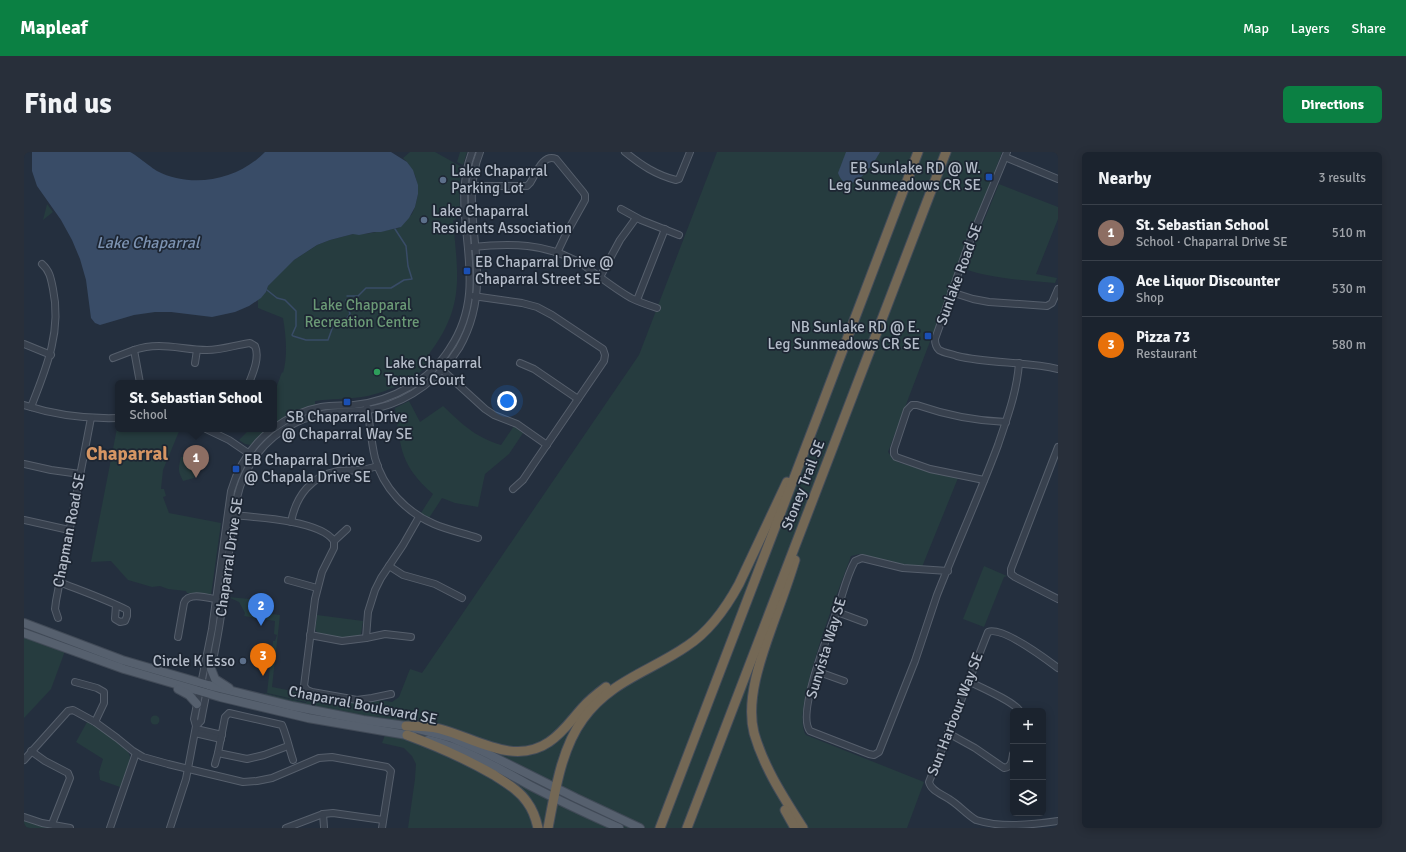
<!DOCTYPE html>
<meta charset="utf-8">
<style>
:root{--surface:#1b232e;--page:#282f3a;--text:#f1f3f6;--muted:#a0a4aa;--line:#39404a;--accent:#0b8043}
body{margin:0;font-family:Signika,sans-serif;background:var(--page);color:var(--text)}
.controls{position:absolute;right:12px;bottom:12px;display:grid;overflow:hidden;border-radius:6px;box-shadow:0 2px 10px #0003}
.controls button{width:36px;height:36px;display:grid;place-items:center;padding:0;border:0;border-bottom:1px solid var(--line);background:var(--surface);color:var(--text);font:20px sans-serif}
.you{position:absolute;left:483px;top:249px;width:14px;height:14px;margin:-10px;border:3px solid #fff;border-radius:50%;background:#1a73e8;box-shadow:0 0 0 6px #1a73e833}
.badge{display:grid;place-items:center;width:26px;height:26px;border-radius:50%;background:var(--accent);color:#fff;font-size:13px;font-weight:700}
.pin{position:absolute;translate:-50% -33px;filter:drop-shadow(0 1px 2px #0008)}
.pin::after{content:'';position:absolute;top:21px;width:14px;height:12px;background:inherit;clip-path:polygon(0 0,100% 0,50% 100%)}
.popup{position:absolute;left:91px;top:228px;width:162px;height:52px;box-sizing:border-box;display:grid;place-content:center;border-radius:6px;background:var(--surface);filter:drop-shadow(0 1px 3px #0005);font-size:13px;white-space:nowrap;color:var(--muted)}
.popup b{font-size:15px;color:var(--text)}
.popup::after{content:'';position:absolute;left:50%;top:100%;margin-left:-8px;border:8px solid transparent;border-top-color:var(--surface)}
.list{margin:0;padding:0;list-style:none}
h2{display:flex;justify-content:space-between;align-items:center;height:52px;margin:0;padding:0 16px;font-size:17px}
h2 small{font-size:13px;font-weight:400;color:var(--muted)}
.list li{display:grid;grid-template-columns:26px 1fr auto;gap:12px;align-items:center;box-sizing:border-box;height:56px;padding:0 16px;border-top:1px solid var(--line)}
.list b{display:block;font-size:15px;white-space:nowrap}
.list p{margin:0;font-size:13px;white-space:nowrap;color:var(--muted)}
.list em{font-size:13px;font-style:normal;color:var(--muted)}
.icon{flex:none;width:22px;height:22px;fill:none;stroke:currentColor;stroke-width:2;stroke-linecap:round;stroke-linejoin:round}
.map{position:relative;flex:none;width:1034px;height:676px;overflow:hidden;border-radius:6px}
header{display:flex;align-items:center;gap:24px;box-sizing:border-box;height:56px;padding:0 20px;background:var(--accent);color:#fff}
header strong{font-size:19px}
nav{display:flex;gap:22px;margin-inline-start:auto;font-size:14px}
.intro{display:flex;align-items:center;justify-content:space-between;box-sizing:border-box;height:96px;padding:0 24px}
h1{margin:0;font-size:28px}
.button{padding:10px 18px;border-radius:6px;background:var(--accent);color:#fff;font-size:14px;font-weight:700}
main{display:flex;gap:24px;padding:0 24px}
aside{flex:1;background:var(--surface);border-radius:6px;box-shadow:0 2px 10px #0003}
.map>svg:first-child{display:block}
.green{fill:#263c3f}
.water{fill:#394c67}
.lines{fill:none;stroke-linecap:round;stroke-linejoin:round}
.stream{stroke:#394c67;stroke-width:1.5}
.minor-casing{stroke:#565f6c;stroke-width:8}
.major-casing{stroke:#414a57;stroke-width:10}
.highway-casing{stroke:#434c59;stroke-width:11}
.minor{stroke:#38414e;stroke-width:6}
.major{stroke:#56606e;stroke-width:8}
.highway{stroke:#746855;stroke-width:9}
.transit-dot{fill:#1a4fb4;stroke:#1d2633;stroke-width:1.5}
.service-dot{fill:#5c6f8a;stroke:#1d2633;stroke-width:1.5}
.leisure-dot{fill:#2e9e5b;stroke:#1d2633;stroke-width:1.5}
.labels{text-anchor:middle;stroke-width:3.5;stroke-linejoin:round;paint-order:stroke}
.poi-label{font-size:15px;fill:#b4bcc9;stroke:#1d2633;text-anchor:start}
.street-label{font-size:15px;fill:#b4bcc9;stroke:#1d2633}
.park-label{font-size:15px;fill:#6b9a76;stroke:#1d2633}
.water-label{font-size:16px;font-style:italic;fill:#7c92b1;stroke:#1d2633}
.district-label{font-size:19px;font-weight:bold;fill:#d59563;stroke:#1d2633}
</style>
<header>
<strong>Mapleaf</strong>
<nav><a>Map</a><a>Layers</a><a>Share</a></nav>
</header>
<div class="intro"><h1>Find us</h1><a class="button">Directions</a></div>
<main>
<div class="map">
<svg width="1034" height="676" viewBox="0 0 1034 676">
<rect width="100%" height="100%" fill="#242f3e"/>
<!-- green -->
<g class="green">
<path d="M386,0H411L438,15L435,33L436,59L431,68H429C434,125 441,154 405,202C402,207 403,212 400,216C390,228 366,238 351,242C332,248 311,246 291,249V254L250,273V242L258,220L259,221C264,203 262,184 259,166L234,156V148L242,140L244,134L262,115L270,108L293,93L306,88L329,82H341L375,76L388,62L391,55L394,42L393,31L391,23L383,10L379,6Z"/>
<path d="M436,0H443L439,13L433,10Z"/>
<path d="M693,0H978L864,300L869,307L876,311L905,319L934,326L898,415L871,411L836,402L827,404C817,433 765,561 782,583L900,630L883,676H384L391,627L392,612L388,604L380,596L358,591L367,567L331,564L244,545L240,541L282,551L284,542L331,551H340L356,548L368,550L375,545L386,517L398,521L615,203Z"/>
<path d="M975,32L1034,55V67L1012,122L1033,126L1031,131C1000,128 970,127 940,117Z"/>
<path d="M23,52L29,60L19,68Z"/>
<path d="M385,249L396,270L419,254C438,272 451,285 477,293L490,274L499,281L485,302L461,322L454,355L431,351L418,346L405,366L397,361L409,342C376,313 377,297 371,256Z"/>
<path d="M94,271V277H156L139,318L137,337H140L142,344L139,345L145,361L197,371L187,443L163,441L162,439L144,437L136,434L128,435L104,428L87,409L67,410Z"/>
<path d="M226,277H244L227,293L221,292L215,288Z"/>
<path d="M165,304L167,305L168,304L177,308L170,326L159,329C154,319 154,317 157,305Z"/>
<path d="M960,414L983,424L980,425L960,475L939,467Z"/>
<path d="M204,445L226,447L224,459L256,463L248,535L283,542L282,550L243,541L249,489H251L253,483L250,482L251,469L220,464L221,461L215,450Z"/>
<path d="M293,463L339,469L337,482C329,489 297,486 291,478Z"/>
<path d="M0,483L41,499L27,537L0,566Z"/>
<circle cx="131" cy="568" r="4.5"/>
<path d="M63,570C72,575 106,595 106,605C106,613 99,627 96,635L76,628L75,620L79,607L52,590Z"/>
<path d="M0,668L36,676H0Z"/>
</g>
<!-- water -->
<g class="water">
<path d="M8,0C31,0 55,0 78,0C87,0 97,0 106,0C108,0 128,16 133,19C168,37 214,28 241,0H367L383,10L389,18L394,33V42L391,55L385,66L377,75L357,80H350L335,83L329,82L306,88L293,93L270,108L244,134L242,140L237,146L225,154L211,160L188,165L147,160H131L110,163L76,173L71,171L67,166L62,128L56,107L48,88L37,68L13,34L8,19Z"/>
<path d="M822,0H856C849,13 824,49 814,21Z"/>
</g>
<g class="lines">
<!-- stream -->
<g class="stream">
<path d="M243,138L253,146L261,148L272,159V174L268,183L269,184L282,188H304L309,174L321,169L326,162L322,148"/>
<path d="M323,144H334L342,136H367L380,128L388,127L384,114L382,94L371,77"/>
</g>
<!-- minor casing -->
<g class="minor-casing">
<g id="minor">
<path d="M601,0C617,13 632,23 652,28L655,27L666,0"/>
<path d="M983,0L944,94L911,187C911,191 912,195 915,198C920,201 928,202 933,204C966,212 1001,209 1034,217"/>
<path d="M981,5L1034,27"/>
<path d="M443,34H503L506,31C512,22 519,1 532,7L559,40L561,43V48L542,82L533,101"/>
<path d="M597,57L617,68L655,83"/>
<path d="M448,95C486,91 522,91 556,111C573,122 589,136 607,146C615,150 624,153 633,156"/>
<path d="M576,125L596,88L612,66"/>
<path d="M927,140L949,147L965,150L1023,154L1028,151L1034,137"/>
<path d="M449,144L498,151L513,155L528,163L579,197L581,203L580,209L509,313L499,328L489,337"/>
<path d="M613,148L641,77"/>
<path d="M0,192L27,203"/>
<path d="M89,206L110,198"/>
<path d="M171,211L173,198"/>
<path d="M496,211L510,217L554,247"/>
<path d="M416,216L461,257L470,263L493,272L523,293"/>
<path d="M116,231L110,198C136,189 158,198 183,198C198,198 211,193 226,191L231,194C236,205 229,221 225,231"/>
<path d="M0,253C31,263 62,267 94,266"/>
<path d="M7,255C22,217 38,179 29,137C27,127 26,119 18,112"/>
<path d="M343,255C346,272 347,289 351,306C359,336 382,360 410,372C424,378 439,381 454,386"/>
<path d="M250,276C264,266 280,258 297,255C308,253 319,254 330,253C350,251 368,245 385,235C402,226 416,212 426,196C470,130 423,65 448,0"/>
<path d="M182,277L205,288L227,303"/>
<path d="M1034,295L987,417V422L991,425L1034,447"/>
<path d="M0,312L27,318L56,322"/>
<path d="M960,328L906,317L872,305L870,302V297L883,258L888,253H893C922,263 951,269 982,270"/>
<path d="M206,363C230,365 296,368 310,389"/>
<path d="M0,368L45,378"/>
<path d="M267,370C272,344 287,324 314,319C320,318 326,319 333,318C340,318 347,316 354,314"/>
<path d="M323,377L310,389V396L298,420L291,447L280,534L283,538L288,540L333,548L348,546L367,542"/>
<path d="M365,414L379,423L411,432L438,446"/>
<path d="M924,419L879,416L838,406L831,409C823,423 819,441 814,456C806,477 772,562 786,579L845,602L850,603L855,600L891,509L913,443C933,392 955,344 974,293C983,266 993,240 995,211"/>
<path d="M264,428L293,436"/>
<path d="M35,430C58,439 81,447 103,458V464L101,469L96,470L91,467L92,453"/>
<path d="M813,460L840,470"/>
<path d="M34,466L31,457L32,449L67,266"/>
<path d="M286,483L318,489L342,486L344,460L351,438L357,426L379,393L395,365"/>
<path d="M154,485L160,451C164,439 185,446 195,448"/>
<path d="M342,486L361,482L387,485"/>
<path d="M1034,516C1022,507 978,474 964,480L905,630C907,639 918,642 925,647C935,653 942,662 952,668C977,676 1007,673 1034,669"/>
<path d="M792,519L820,529"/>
<path d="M944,529C956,535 989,549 996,559"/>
<path d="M51,530L73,536L80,540V551L71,570"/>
<path d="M172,574L170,567L188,477L207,339C214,315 228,293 248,277"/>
<path d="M172,577L198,583"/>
<path d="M171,581L197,587"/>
<path d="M924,581L951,596L980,616C988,615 988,608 989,602"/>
<path d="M264,594L240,603L223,607L194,601L201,565L205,561L258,573C263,585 265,596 269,608"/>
<path d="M7,599L21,609L44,621L46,626L28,672"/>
<path d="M0,608L44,559L49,558L71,570L93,586L109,599L119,605L144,612L219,630L233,629L248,626L295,606L308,605L363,615L367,619L358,676"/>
<path d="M191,612L194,601"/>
<path d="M299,662L300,675"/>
<path d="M0,665L18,671L46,676"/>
<path d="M86,676L112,601"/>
<path d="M146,676L162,627L172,574L177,569C183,536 191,503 196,470C200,444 203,418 206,392C210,365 211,337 226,313C242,285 272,265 304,261C320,259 337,260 354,256C387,248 417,225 435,196C447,175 453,152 453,128C454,85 439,42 456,0"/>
<path d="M262,676L299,662L309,661L359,668"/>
</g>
</g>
<!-- major casing -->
<g class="major-casing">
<g id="major">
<path d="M0,471L98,508L184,533L268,554L339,568L382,574L428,586L456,598L552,646L616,676"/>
<path d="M0,481L100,517L196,545L284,566L389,584"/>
<path d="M187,517L191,527L205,536"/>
<path d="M154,537L165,543L173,552"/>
<path d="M404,588C441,596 474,616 507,634C536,649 566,663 595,676"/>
</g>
</g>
<!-- highway casing -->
<g class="highway-casing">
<g id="highway">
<path d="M771,408C765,428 758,447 751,466C739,500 721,545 730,581C740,616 760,646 779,676"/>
<path d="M382,574C394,574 405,574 416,577C451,586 490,614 525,590C539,581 548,567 559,555C566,547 574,541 582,535"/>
<path d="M383,583C413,594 442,607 470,623C482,631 495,638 503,650C509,658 512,667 514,676"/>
<path d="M761,658L771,676"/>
<path d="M524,676C531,640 537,597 559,567C586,529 627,519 663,494C686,479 702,456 715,432L763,330"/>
<path d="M636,676L796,258L894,0"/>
<path d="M663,676L922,0"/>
</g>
</g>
<!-- minor -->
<use href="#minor" class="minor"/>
<!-- major -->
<use href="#major" class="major"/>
<!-- highway -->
<use href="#highway" class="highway"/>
</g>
<!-- markers -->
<g class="transit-dot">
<rect x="961" y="21" width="8" height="8" rx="2"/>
<rect x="439" y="115" width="8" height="8" rx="2"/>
<rect x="900" y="180" width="8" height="8" rx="2"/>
<rect x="319" y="246" width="8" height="8" rx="2"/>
<rect x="208" y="313" width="8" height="8" rx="2"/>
</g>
<g class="service-dot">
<circle cx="419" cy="28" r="4"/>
<circle cx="400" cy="68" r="4"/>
<circle cx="219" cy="509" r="4"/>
</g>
<circle class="leisure-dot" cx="353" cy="220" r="4"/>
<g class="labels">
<!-- poi labels -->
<g class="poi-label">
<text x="957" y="21" text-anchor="end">EB Sunlake RD @ W.<tspan x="957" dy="17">Leg Sunmeadows CR SE</tspan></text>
<text x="427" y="24">Lake Chaparral<tspan x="427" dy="17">Parking Lot</tspan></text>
<text x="408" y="64">Lake Chaparral<tspan x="408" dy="17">Residents Association</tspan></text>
<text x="451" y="115">EB Chaparral Drive @<tspan x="451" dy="17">Chaparral Street SE</tspan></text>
<text x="896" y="180" text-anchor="end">NB Sunlake RD @ E.<tspan x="896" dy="17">Leg Sunmeadows CR SE</tspan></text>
<text x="361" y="216">Lake Chaparral<tspan x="361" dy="17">Tennis Court</tspan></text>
<text x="323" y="270" text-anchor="middle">SB Chaparral Drive<tspan x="323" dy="17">@ Chaparral Way SE</tspan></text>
<text x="220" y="313">EB Chaparral Drive<tspan x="220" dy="17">@ Chapala Drive SE</tspan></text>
<text x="211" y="514" text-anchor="end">Circle K Esso</text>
</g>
<!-- street labels -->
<g class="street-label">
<text transform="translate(935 122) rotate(-70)" y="5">Sunlake Road SE</text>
<text transform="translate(779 333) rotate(-69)" y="5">Stoney Trail SE</text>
<text transform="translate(45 378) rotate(-79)" y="5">Chapman Road SE</text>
<text transform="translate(205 405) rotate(-82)" y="5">Chaparral Drive SE</text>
<text transform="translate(802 496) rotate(-73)" y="5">Sunvista Way SE</text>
<text transform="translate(339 553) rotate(11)" y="5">Chaparral Boulevard SE</text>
<text transform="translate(931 562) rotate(-69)" y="5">Sun Harbour Way SE</text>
</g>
<!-- park labels -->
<g class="park-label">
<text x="338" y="158">Lake Chapparal<tspan x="338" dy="17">Recreation Centre</tspan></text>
</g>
<!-- water labels -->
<g class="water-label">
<text x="124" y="96">Lake Chaparral</text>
</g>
<!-- district labels -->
<g class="district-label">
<text x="103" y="308">Chaparral</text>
</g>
</g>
</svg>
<div class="controls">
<button>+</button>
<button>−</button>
<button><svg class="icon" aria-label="layers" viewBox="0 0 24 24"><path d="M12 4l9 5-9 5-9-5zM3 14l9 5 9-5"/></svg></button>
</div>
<div class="you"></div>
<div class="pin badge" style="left:172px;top:326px;background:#8d6e63">1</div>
<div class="popup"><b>St. Sebastian School</b>School</div>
<div class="pin badge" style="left:237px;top:474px;background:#3f7fe0">2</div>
<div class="pin badge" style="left:239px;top:524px;background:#e8710a">3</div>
</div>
<aside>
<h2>Nearby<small>3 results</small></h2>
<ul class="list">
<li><span class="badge" style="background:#8d6e63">1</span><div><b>St. Sebastian School</b><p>School · Chaparral Drive SE</p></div><em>510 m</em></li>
<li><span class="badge" style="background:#3f7fe0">2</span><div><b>Ace Liquor Discounter</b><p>Shop</p></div><em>530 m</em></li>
<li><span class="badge" style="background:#e8710a">3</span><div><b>Pizza 73</b><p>Restaurant</p></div><em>580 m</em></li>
</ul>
</aside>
</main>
